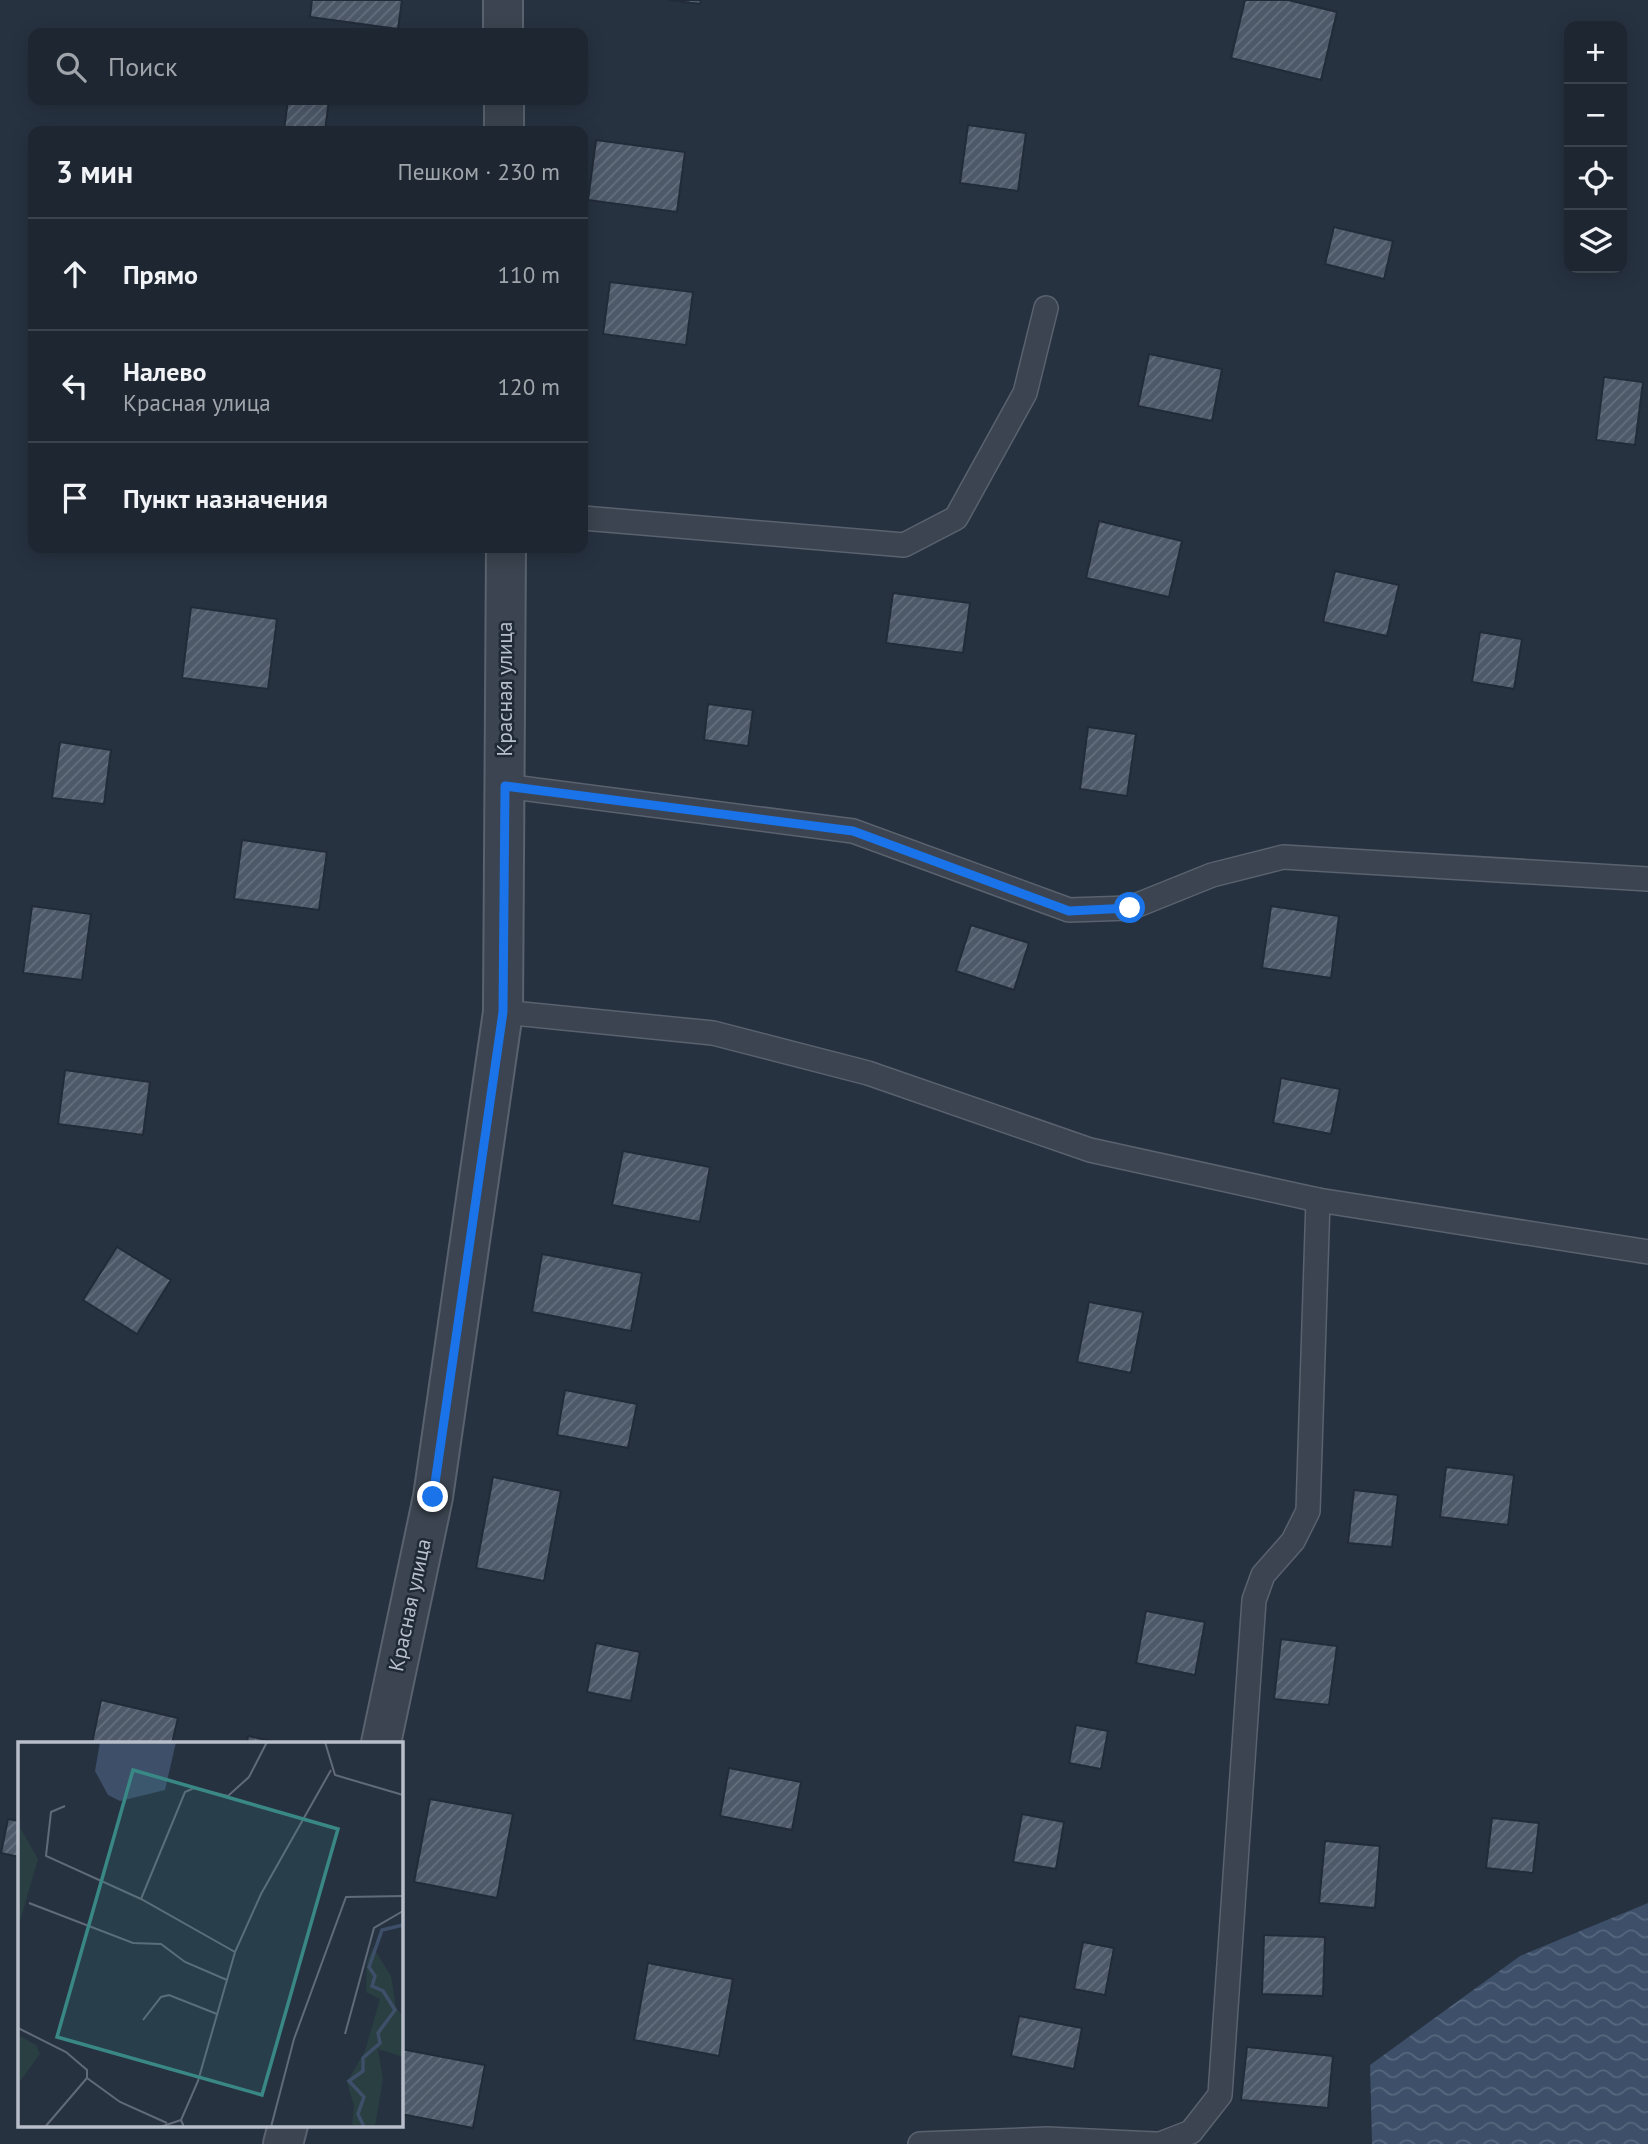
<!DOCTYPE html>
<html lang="ru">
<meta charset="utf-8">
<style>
:root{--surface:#1d2631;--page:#252e39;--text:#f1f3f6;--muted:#a0a5ab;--line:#3b434d}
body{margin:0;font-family:"PT Sans",sans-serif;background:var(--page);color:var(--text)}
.controls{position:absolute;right:21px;top:21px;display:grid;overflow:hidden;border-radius:14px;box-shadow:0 4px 18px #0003}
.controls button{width:63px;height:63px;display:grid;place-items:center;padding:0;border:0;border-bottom:2px solid var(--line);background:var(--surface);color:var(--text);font:35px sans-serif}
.stop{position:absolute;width:21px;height:21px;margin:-16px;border:5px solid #1a73e8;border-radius:50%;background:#fff}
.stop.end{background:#1a73e8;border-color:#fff;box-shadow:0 2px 7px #0008}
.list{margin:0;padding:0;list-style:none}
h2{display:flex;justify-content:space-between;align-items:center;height:91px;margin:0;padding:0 28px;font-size:30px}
h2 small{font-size:23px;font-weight:400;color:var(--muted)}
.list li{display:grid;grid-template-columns:46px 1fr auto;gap:21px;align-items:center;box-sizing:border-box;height:112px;padding:0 28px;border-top:2px solid var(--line)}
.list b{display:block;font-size:26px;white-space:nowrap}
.list p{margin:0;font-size:23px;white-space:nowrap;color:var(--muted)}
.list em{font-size:23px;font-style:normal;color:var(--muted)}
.icon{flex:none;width:38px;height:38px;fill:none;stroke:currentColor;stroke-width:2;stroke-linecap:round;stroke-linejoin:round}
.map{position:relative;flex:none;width:1648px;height:2144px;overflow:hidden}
.search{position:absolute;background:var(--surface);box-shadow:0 4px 18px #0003;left:28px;top:28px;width:560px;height:77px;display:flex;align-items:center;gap:18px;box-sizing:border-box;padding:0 24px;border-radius:14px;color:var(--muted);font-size:26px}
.panel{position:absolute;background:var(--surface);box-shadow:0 4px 18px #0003;left:28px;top:126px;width:560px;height:427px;border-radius:14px}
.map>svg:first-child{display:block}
.water{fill:url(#water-waves)}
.building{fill:url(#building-hatch);stroke:#222b38;stroke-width:2}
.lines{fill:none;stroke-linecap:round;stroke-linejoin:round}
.lane-casing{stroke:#59626e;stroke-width:26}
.street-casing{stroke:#59626e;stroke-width:42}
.lane{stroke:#3b4450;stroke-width:23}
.street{stroke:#3b4450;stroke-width:38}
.route{stroke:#1a73e8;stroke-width:9}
.labels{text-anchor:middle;stroke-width:5;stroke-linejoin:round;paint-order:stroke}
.street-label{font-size:21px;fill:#b8bfcb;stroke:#202936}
.inset-river{fill:none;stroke:#3d4f69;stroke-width:3.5}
.inset-road{fill:none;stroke:#616a78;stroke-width:2}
.view{fill:#398885;fill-opacity:0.15;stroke:#398885;stroke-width:3.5}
.inset-edge{fill:none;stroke:#b8bfcb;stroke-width:3.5}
</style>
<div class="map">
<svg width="1648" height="2144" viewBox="0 0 1648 2144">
<defs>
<pattern id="water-waves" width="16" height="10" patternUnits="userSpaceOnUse" patternTransform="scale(1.75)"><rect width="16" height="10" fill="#3d4f69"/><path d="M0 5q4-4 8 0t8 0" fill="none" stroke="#57677d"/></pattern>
<pattern id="building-hatch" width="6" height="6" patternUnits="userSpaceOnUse" patternTransform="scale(1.75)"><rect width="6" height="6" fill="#4d5969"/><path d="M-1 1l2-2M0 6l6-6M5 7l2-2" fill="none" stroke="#656f7d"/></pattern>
</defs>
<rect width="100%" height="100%" fill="#273241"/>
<!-- water -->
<path class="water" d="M1648,1903V2144H1372L1370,2065L1520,1956Z"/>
<!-- building -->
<g class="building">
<path d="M312,0H402L398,29L310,17Z"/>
<path d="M669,0H701L700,4Z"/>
<path d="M1245,0H1288L1337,12L1321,80L1231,58Z"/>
<path d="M288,100H329L325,131L284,130Z"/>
<path d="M968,125L1026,133L1018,191L960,183Z"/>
<path d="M596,140L685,152L677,212L588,200Z"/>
<path d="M1334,227L1393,241L1384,279L1325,264Z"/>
<path d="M610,282L693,292L686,345L603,334Z"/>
<path d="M1149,354L1222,369L1212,421L1138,406Z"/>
<path d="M1604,377L1643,382L1635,445L1596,440Z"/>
<path d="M1099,521L1182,541L1169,597L1086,578Z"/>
<path d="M1335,571L1399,585L1387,636L1323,622Z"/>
<path d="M893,593L970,603L963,653L886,643Z"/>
<path d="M191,607L277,619L268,689L182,678Z"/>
<path d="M1480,632L1522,639L1514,689L1472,682Z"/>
<path d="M708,704L753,710L748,746L704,740Z"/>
<path d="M1088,727L1136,734L1127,796L1080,789Z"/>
<path d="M60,742L111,750L104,804L52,798Z"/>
<path d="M242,840L327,852L319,910L234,899Z"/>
<path d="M32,906L91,914L82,980L23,973Z"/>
<path d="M1271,906L1339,916L1331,978L1262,968Z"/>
<path d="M971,925L1029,943L1014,990L956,971Z"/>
<path d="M65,1070L150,1082L143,1135L58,1124Z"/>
<path d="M1281,1078L1340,1089L1331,1134L1273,1123Z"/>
<path d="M623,1151L710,1167L700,1222L612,1205Z"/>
<path d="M117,1247L171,1280L137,1334L83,1300Z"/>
<path d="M542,1254L642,1273L631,1331L532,1312Z"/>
<path d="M1089,1302L1143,1312L1131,1373L1077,1362Z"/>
<path d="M565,1390L637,1404L628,1448L557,1435Z"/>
<path d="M1446,1467L1514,1475L1508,1525L1440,1517Z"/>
<path d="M493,1477L561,1491L544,1581L476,1568Z"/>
<path d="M1354,1490L1398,1495L1392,1547L1348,1543Z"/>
<path d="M1146,1611L1205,1622L1195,1675L1136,1663Z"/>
<path d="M1281,1639L1337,1646L1329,1705L1274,1699Z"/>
<path d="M596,1643L640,1652L631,1701L587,1692Z"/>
<path d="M101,1700L178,1718L172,1743H92Z"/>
<path d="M1076,1725L1108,1731L1101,1769L1069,1763Z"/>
<path d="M248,1736L281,1743H247Z"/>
<path d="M729,1768L801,1782L792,1830L720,1816Z"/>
<path d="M430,1799L513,1814L497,1898L414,1882Z"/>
<path d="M1022,1814L1064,1822L1056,1869L1013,1862Z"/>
<path d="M1492,1818L1539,1823L1533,1873L1486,1868Z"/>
<path d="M8,1819L19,1821V1857L1,1853Z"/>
<path d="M1325,1841L1380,1846L1375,1908L1319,1903Z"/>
<path d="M1264,1935L1325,1937L1323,1996L1262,1994Z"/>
<path d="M1083,1942L1114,1948L1105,1995L1074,1989Z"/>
<path d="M648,1963L733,1979L719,2056L634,2040Z"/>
<path d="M1019,2016L1082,2028L1074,2069L1011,2056Z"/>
<path d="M1247,2047L1333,2056L1328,2108L1241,2100Z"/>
<path d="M401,2049L485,2065L473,2128L401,2114Z"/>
</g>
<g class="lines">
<!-- lane casing -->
<g class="lane-casing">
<g id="lane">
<path d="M583,518L904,545L956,518L1025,393L1046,308"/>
<path d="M505,786L853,831L1069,910L1130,908L1212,875L1283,857L1648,879"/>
<path d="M503,1012L713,1033L868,1073L1090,1150L1318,1200L1648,1252"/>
<path d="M920,2144L1047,2139L1155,2144"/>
<path d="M1160,2144L1191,2132L1220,2095L1254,1600L1263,1575L1293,1541L1308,1511L1318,1200"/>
</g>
</g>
<!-- street casing -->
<g class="street-casing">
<g id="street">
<path d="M503,0V33"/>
<path d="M504,100V131"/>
<path d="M381,1743L433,1497L503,1012L506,548"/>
<path d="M283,2144L288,2125"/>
</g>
</g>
<!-- lane -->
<use href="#lane" class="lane"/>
<!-- street -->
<use href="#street" class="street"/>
</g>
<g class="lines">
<!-- route -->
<path class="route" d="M433,1497L503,1012L505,786L853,831L1069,911L1130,908"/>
</g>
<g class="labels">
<!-- street labels -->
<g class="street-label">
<text transform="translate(505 689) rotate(-90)" y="7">Красная улица</text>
<text transform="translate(410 1605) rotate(-78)" y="7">Красная улица</text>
</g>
</g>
<!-- overview -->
<g transform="translate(18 1742)">
<rect width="385" height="385" fill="#273241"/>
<path d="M0,82L20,117L0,186Z" fill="#293f42"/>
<path d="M355,205L373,234L378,265L385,275V315L360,307L365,337L357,385H334L336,364L329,340L347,309L362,257L348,250L349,220ZM0,293L18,303L22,312L0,342Z" fill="#293f42"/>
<path d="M82,0H158L147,48L102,59L90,53L77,29Z" fill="#3d4f69"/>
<path class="inset-river" d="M346,385L340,372L346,355L331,339L345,329V316L362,301L360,291L377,268L365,249L354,244L357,234L351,225L364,188L385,183"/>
<path class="inset-road" d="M307,0L317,33L385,53M47,64L33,70L28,114L123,157L217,210M123,157L167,50L176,46L210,54L231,35L249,0M11,161L115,201L143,202L167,220L209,238M125,278L143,255L151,253L199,272M0,286L48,310L69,328V336L102,360L149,381M327,292L356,186L385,169M27,385L69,336M142,385L163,378M166,385L163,378L180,339L217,210L243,152L313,28M253,385L276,297L328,155L385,154"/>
<path class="view" d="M115,28L320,87L244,353L39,295Z"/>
<rect width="385" height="385" class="inset-edge"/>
</g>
</svg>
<div class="controls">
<button>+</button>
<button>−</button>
<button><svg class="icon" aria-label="locate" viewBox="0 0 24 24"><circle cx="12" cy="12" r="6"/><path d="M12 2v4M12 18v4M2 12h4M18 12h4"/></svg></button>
<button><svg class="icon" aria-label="layers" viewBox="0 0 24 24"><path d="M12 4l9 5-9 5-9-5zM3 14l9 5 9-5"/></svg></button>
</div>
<div class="stop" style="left:1130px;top:908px"></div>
<div class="stop end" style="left:433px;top:1497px"></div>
<div class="search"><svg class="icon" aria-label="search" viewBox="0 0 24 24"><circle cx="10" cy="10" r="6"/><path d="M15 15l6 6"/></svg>Поиск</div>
<section class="panel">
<h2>3 мин<small>Пешком · 230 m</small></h2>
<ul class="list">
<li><svg class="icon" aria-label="ahead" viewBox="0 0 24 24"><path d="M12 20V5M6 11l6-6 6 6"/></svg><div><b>Прямо</b></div><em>110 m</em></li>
<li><svg class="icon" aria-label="left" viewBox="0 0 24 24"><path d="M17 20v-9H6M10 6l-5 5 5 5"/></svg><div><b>Налево</b><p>Красная улица</p></div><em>120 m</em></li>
<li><svg class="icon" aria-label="arrive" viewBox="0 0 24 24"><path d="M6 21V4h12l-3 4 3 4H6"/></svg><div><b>Пункт назначения</b></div></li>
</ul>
</section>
</div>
